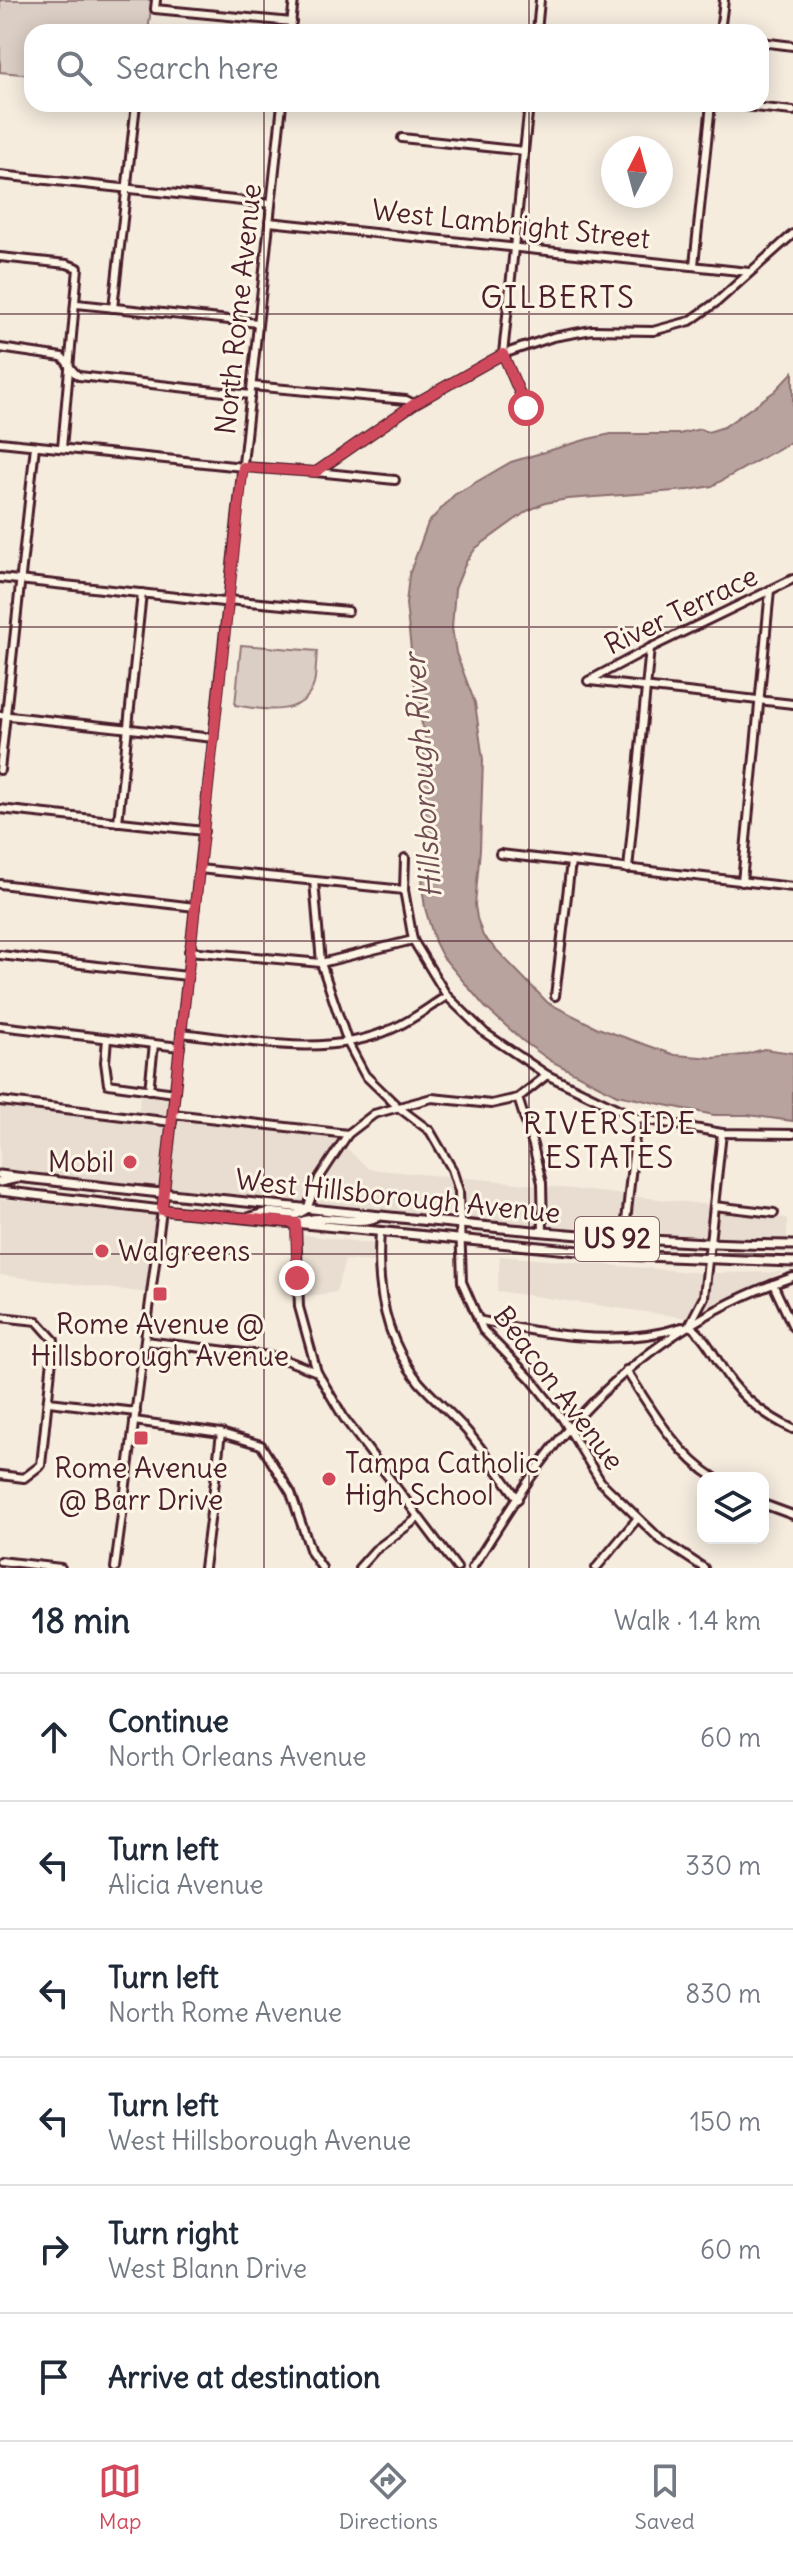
<!DOCTYPE html>
<meta charset="utf-8">
<style>
:root{--surface:#fff;--page:#f6f6f7;--text:#1f2937;--muted:#747a83;--line:#e0e1e3;--accent:#d1495b}
body{margin:0;font-family:Delius,sans-serif;background:var(--page);color:var(--text)}
.controls{position:absolute;right:24px;bottom:24px;display:grid;overflow:hidden;border-radius:16px;box-shadow:0 4px 20px #0003}
.controls button{width:72px;height:72px;display:grid;place-items:center;padding:0;border:0;border-bottom:2px solid var(--line);background:var(--surface);color:var(--text);font:40px sans-serif}
.compass{position:absolute;left:601px;top:136px;width:72px;height:72px;border-radius:50%;background:var(--surface);box-shadow:0 4px 20px #0003;rotate:6deg}
.stop{position:absolute;width:24px;height:24px;margin:-18px;border:6px solid #d1495b;border-radius:50%;background:#fff}
.stop.end{background:#d1495b;border-color:#fff;box-shadow:0 2px 8px #0008}
.list{margin:0;padding:0;list-style:none}
h2{display:flex;justify-content:space-between;align-items:center;height:104px;margin:0;padding:0 32px;font-size:34px}
h2 small{font-size:26px;font-weight:400;color:var(--muted)}
.list li{display:grid;grid-template-columns:52px 1fr auto;gap:24px;align-items:center;box-sizing:border-box;height:128px;padding:0 32px;border-top:2px solid var(--line)}
.list b{display:block;font-size:30px;white-space:nowrap}
.list p{margin:0;font-size:26px;white-space:nowrap;color:var(--muted)}
.list em{font-size:26px;font-style:normal;color:var(--muted)}
.icon{flex:none;width:44px;height:44px;fill:none;stroke:currentColor;stroke-width:2;stroke-linecap:round;stroke-linejoin:round}
.map{position:relative;flex:none;width:793px;height:1568px;overflow:hidden}
.search{position:absolute;background:var(--surface);box-shadow:0 4px 20px #0003;left:24px;right:24px;top:24px;height:88px;display:flex;align-items:center;gap:20px;box-sizing:border-box;padding:0 28px;border-radius:24px;color:var(--muted);font-size:30px}
.sheet{height:872px;background:var(--surface)}
nav{display:flex;justify-content:space-around;align-items:center;box-sizing:border-box;height:112px;border-top:2px solid var(--line);background:var(--surface);font-size:22px;color:var(--muted)}
nav a{display:grid;justify-items:center;gap:4px}
nav .on{color:var(--accent)}
.map>svg:first-child{display:block}
.built{fill:#e8ddd0}
.green{fill:#dbcec4;stroke:#927678;stroke-width:2}
.water{fill:#b8a39e;stroke:#8c6e70;stroke-width:2}
.lines{fill:none;stroke-linecap:round;stroke-linejoin:round}
.minor-casing{stroke:#4a1f2b;stroke-width:12}
.major-casing{stroke:#4a1f2b;stroke-width:13}
.minor{stroke:#fcf5e5;stroke-width:6}
.major{stroke:#fcf5e5;stroke-width:7}
.route{stroke:#d1495b;stroke-width:10}
.grid{fill:none;stroke:#4a1f2b;stroke-width:2;stroke-opacity:0.55}
.poi-dot{fill:#d1495b;stroke:#fcf5e5;stroke-width:3}
.labels{text-anchor:middle;stroke-width:6;stroke-linejoin:round;paint-order:stroke}
.shield{fill:#fcf5e5;stroke:#7f5f63;stroke-width:2}
.shield-label{font-size:26px;font-weight:bold;fill:#4a1f2b}
.street-label{font-size:28px;fill:#4a1f2b;stroke:#fcf5e5}
.poi-label{font-size:28px;fill:#4a1f2b;stroke:#fcf5e5;text-anchor:start}
.neighbourhood-label{font-size:30px;letter-spacing:2px;fill:#4a1f2b;stroke:#fcf5e5}
.water-label{font-size:30px;font-style:italic;fill:#704d53;stroke:#fcf5e5}
</style>
<div class="map">
<svg width="793" height="1568" viewBox="0 0 793 1568">
<rect width="100%" height="100%" fill="#f5ecde"/>
<filter id="ink" filterUnits="userSpaceOnUse"><feTurbulence type="fractalNoise" baseFrequency=".0125" numOctaves="2"/><feDisplacementMap in="SourceGraphic" scale="16" xChannelSelector="R" yChannelSelector="G"/><feConvolveMatrix kernelMatrix="1 2 1 2 8 2 1 2 1" color-interpolation-filters="sRGB"/></filter>
<g filter="url(#ink)">
<!-- built -->
<g class="built">
<path d="M140,1092L171,1096L169,1118L139,1114Z"/>
<path d="M0,1105L168,1125L161,1188L0,1168Z"/>
<path d="M175,1118L333,1136L339,1141L316,1176L305,1205L167,1188Z"/>
<path d="M344,1146L369,1169L451,1177L456,1192L457,1219L311,1205L322,1179Z"/>
<path d="M458,1177L539,1185L540,1227L463,1220L462,1191Z"/>
<path d="M545,1186L626,1195L621,1235L546,1228Z"/>
<path d="M632,1196L711,1205L707,1239L627,1235Z"/>
<path d="M0,1199L157,1213L148,1293L0,1275Z"/>
<path d="M717,1210L787,1218V1241L713,1240Z"/>
<path d="M304,1235L376,1244L375,1262L345,1260L336,1292L301,1297Z"/>
<path d="M500,1256L704,1273L701,1295L688,1318L497,1291Z"/>
<path d="M782,1272L700,1313L708,1297L710,1273Z"/>
</g>
<!-- green -->
<g class="green">
<path d="M0,0H152L148,32H32V75L0,72Z"/>
<path d="M241,645L317,651C316,662 316,674 314,684C304,718 261,710 235,705Z"/>
</g>
<!-- water -->
<path class="water" d="M793,372V439L789,443L712,486L689,490L568,499L545,503L527,511L476,548L466,562L455,589L452,628L456,653L475,703L483,760L480,849L475,905L477,918L483,936L548,1003L598,1028L675,1055L714,1058L743,1055L764,1049L793,1053V1121L748,1115H714L617,1095L551,1061L523,1041L485,1007L442,956L435,942L425,908L422,886L427,822L422,794L425,736L417,704L406,604L409,575L428,523L454,495L511,462L588,439L611,434H679L700,429L708,432L724,427L775,391Z"/>
<g class="lines">
<!-- minor casing -->
<g class="minor-casing">
<g id="minor">
<path d="M156,0L155,9L292,22"/>
<path d="M290,32L294,0"/>
<path d="M537,32L540,0"/>
<path d="M720,32L724,0"/>
<path d="M761,42L793,46"/>
<path d="M723,104L793,111"/>
<path d="M402,138L524,151"/>
<path d="M0,175L271,204"/>
<path d="M269,222L749,272"/>
<path d="M0,257L67,264L78,268L62,448"/>
<path d="M694,265L711,104"/>
<path d="M77,304L258,323"/>
<path d="M113,308L136,104"/>
<path d="M0,348L62,357C69,363 71,372 79,376L251,395"/>
<path d="M252,386L406,400L414,404"/>
<path d="M526,408L503,354L529,104"/>
<path d="M0,442L243,467L316,472L414,404L503,354L553,337L592,330L653,331L690,321L718,301L793,234"/>
<path d="M316,472L395,480"/>
<path d="M0,578L223,602L228,600L348,611"/>
<path d="M588,681L650,648L793,579"/>
<path d="M590,681L793,704"/>
<path d="M0,715L214,738"/>
<path d="M0,770L35,446"/>
<path d="M0,809L204,831"/>
<path d="M118,822L142,593"/>
<path d="M500,854L793,887"/>
<path d="M405,858L404,890L413,940L447,996L485,1033L547,1075L637,1118L722,1133L793,1134"/>
<path d="M199,869L404,890"/>
<path d="M628,869L650,648"/>
<path d="M314,881L321,963L348,1043L365,1075L398,1107L430,1131L452,1169L459,1191L462,1282L483,1330L531,1379L562,1418L601,1482L660,1539L704,1568"/>
<path d="M742,882L770,590"/>
<path d="M0,884L195,907"/>
<path d="M189,951L321,963L413,940"/>
<path d="M0,955L187,976"/>
<path d="M555,996L571,862"/>
<path d="M0,1026L180,1047"/>
<path d="M181,1033C252,1041 327,1059 394,1028C413,1020 430,1006 447,996"/>
<path d="M107,1039L105,1062L108,1084L175,1093"/>
<path d="M149,1090L154,1044"/>
<path d="M518,1098L533,1145L542,1183L543,1232"/>
<path d="M0,1101L172,1122"/>
<path d="M173,1114L348,1134L374,1114L432,1098L491,1104L518,1098L547,1075"/>
<path d="M714,1206L774,1213"/>
<path d="M307,1209L319,1178L348,1134"/>
<path d="M296,1223L299,1307L317,1372L344,1418L457,1568"/>
<path d="M380,1232C376,1285 384,1339 419,1382C434,1399 451,1413 466,1430C485,1452 501,1476 518,1499"/>
<path d="M624,1240L637,1118"/>
<path d="M773,1284L793,1327"/>
<path d="M0,1317L37,1321L54,1340L41,1465L24,1478L0,1475"/>
<path d="M478,1320C543,1334 618,1348 682,1327"/>
<path d="M691,1322L704,1297L722,1133"/>
<path d="M689,1325C707,1338 714,1356 726,1374C741,1398 768,1417 793,1429"/>
<path d="M145,1341L278,1357L317,1372"/>
<path d="M626,1370C651,1408 675,1453 715,1478"/>
<path d="M49,1402L136,1412"/>
<path d="M134,1421L221,1433L261,1445L291,1493L311,1552L322,1568"/>
<path d="M763,1504L793,1515"/>
<path d="M0,1561L61,1568"/>
<path d="M115,1568L162,1210L282,104"/>
<path d="M204,1568L221,1433"/>
<path d="M359,1568L375,1550L418,1518"/>
<path d="M472,1568C503,1521 532,1470 569,1428C630,1359 706,1306 793,1277"/>
<path d="M596,1568L637,1519"/>
</g>
</g>
<!-- major casing -->
<g class="major-casing">
<g id="major">
<path d="M0,1175C127,1190 254,1203 381,1216C518,1230 655,1244 793,1245"/>
<path d="M0,1182L18,1178"/>
<path d="M0,1191L162,1210L620,1255L793,1262"/>
<path d="M251,1217L269,1212L296,1215L305,1210"/>
<path d="M300,1222C326,1212 353,1227 378,1217"/>
</g>
</g>
<!-- minor -->
<use href="#minor" class="minor"/>
<!-- major -->
<use href="#major" class="major"/>
</g>
</g>
<g class="lines" filter="url(#ink)">
<!-- route -->
<path class="route" d="M297,1278L296,1223L162,1210L243,467L316,472L414,404L503,354L526,408"/>
</g>
<!-- grid -->
<path class="grid" d="M264,0V32M529,0V32M264,104V1568M529,104V1568M0,314H793M0,627H793M0,941H793M0,1254H793"/>
<!-- markers -->
<g class="poi-dot">
<circle cx="130" cy="1162" r="8"/>
<circle cx="102" cy="1251" r="8"/>
<rect x="152" y="1286" width="16" height="16" rx="4"/>
<rect x="133" y="1430" width="16" height="16" rx="4"/>
<circle cx="329" cy="1479" r="8"/>
</g>
<g class="labels">
<!-- shield labels -->
<rect class="shield" x="575" y="1217" width="84" height="44" rx="6"/>
<g class="shield-label">
<text x="617" y="1248">US 92</text>
</g>
<!-- street labels -->
<g class="street-label">
<text transform="translate(511 224) rotate(6)" y="10">West Lambright Street</text>
<text transform="translate(238 309) rotate(-84)" y="10">North Rome Avenue</text>
<text transform="translate(681 610) rotate(-26)" y="10">River Terrace</text>
<text transform="translate(398 1196) rotate(6)" y="10">West Hillsborough Avenue</text>
<text transform="translate(559 1388) rotate(53)" y="10">Beacon Avenue</text>
</g>
<!-- poi labels -->
<g class="poi-label">
<text x="114" y="1172" text-anchor="end">Mobil</text>
<text x="118" y="1261">Walgreens</text>
<text x="160" y="1334" text-anchor="middle">Rome Avenue @<tspan x="160" dy="32">Hillsborough Avenue</tspan></text>
<text x="345" y="1473">Tampa Catholic<tspan x="345" dy="32">High School</tspan></text>
<text x="141" y="1478" text-anchor="middle">Rome Avenue<tspan x="141" dy="32">@ Barr Drive</tspan></text>
</g>
<!-- neighbourhood labels -->
<g class="neighbourhood-label">
<text x="558" y="308">GILBERTS</text>
<text x="610" y="1134">RIVERSIDE<tspan x="610" dy="34">ESTATES</tspan></text>
</g>
<!-- water labels -->
<g class="water-label">
<text transform="translate(423 776) rotate(-94)" y="10">Hillsborough River</text>
</g>
</g>
</svg>
<div class="controls">
<button><svg class="icon" aria-label="layers" viewBox="0 0 24 24"><path d="M12 4l9 5-9 5-9-5zM3 14l9 5 9-5"/></svg></button>
</div>
<svg class="compass" viewBox="-18 -18 36 36"><path d="M0-13l5 13h-10z" fill="#e53935"/><path d="M0 13l5-13h-10z" fill="#747a83"/></svg>
<div class="stop" style="left:526px;top:408px"></div>
<div class="stop end" style="left:297px;top:1278px"></div>
<div class="search"><svg class="icon" aria-label="search" viewBox="0 0 24 24"><circle cx="10" cy="10" r="6"/><path d="M15 15l6 6"/></svg>Search here</div>
</div>
<section class="sheet">
<h2>18 min<small>Walk · 1.4 km</small></h2>
<ul class="list">
<li><svg class="icon" aria-label="ahead" viewBox="0 0 24 24"><path d="M12 20V5M6 11l6-6 6 6"/></svg><div><b>Continue</b><p>North Orleans Avenue</p></div><em>60 m</em></li>
<li><svg class="icon" aria-label="left" viewBox="0 0 24 24"><path d="M17 20v-9H6M10 6l-5 5 5 5"/></svg><div><b>Turn left</b><p>Alicia Avenue</p></div><em>330 m</em></li>
<li><svg class="icon" aria-label="left" viewBox="0 0 24 24"><path d="M17 20v-9H6M10 6l-5 5 5 5"/></svg><div><b>Turn left</b><p>North Rome Avenue</p></div><em>830 m</em></li>
<li><svg class="icon" aria-label="left" viewBox="0 0 24 24"><path d="M17 20v-9H6M10 6l-5 5 5 5"/></svg><div><b>Turn left</b><p>West Hillsborough Avenue</p></div><em>150 m</em></li>
<li><svg class="icon" aria-label="right" viewBox="0 0 24 24"><path d="M7 20v-9h11M14 6l5 5-5 5"/></svg><div><b>Turn right</b><p>West Blann Drive</p></div><em>60 m</em></li>
<li><svg class="icon" aria-label="arrive" viewBox="0 0 24 24"><path d="M6 21V4h12l-3 4 3 4H6"/></svg><div><b>Arrive at destination</b></div></li>
</ul>
</section>
<nav>
<a class="on"><svg class="icon" aria-label="map" viewBox="0 0 24 24"><path d="M3 6l6-2 6 2 6-2v14l-6 2-6-2-6 2zM9 4v14M15 6v14"/></svg>Map</a>
<a><svg class="icon" aria-label="directions" viewBox="0 0 24 24"><path d="M12 3l9 9-9 9-9-9zM9 14v-3h6M13 9l2 2-2 2"/></svg>Directions</a>
<a><svg class="icon" aria-label="saved" viewBox="0 0 24 24"><path d="M7 4h10v16l-5-4-5 4z"/></svg>Saved</a>
</nav>
